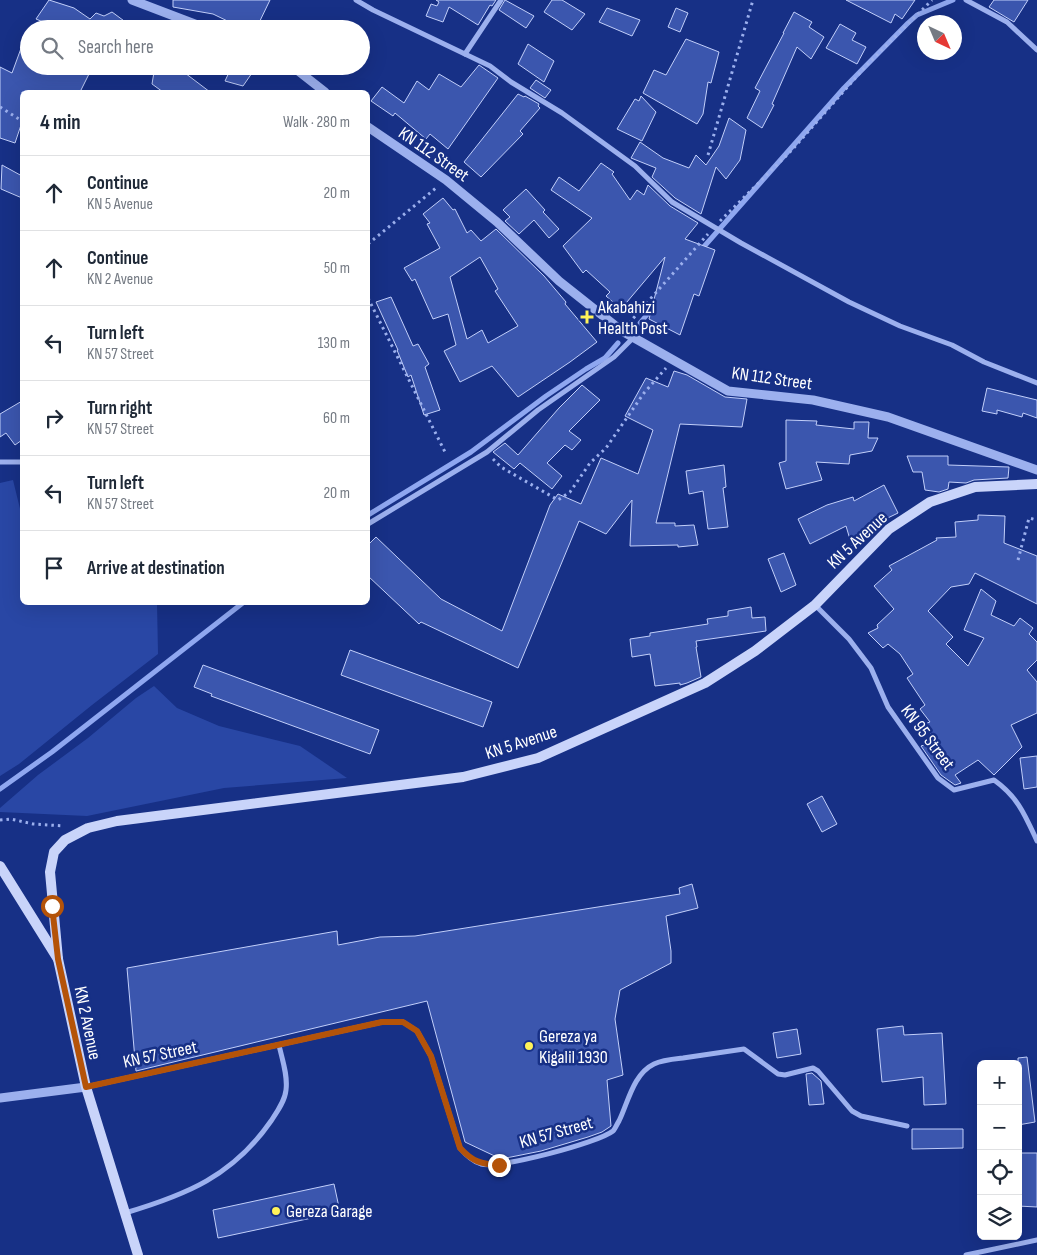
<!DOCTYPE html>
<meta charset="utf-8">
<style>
:root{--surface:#fff;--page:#f6f6f7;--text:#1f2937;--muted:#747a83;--line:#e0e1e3}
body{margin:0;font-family:"Sofia Sans Condensed",sans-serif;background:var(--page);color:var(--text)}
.controls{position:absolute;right:15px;bottom:15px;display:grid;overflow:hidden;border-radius:8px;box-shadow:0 5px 20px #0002}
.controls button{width:45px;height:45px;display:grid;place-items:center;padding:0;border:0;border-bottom:1px solid var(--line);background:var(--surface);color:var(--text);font:25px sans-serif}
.compass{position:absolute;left:917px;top:15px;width:45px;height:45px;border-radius:50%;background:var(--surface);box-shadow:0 5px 20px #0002;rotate:136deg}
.stop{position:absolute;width:15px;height:15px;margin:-11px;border:4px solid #b45309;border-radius:50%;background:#fff}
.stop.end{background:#b45309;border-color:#fff;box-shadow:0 1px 5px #0008}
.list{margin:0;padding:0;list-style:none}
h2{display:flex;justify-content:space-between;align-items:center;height:65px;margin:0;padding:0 20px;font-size:21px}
h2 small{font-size:16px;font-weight:400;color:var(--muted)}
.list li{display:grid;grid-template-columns:32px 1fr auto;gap:15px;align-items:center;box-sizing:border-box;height:75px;padding:0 20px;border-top:1px solid var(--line)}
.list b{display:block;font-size:19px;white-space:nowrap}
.list p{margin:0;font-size:16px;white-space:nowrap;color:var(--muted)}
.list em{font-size:16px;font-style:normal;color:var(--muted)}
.icon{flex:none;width:28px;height:28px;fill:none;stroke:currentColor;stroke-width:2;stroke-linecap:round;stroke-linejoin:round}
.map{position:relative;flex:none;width:1037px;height:1255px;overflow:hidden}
.search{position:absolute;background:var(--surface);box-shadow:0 5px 20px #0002;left:20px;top:20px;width:350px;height:55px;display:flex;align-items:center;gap:12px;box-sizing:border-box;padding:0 18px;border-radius:28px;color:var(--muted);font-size:19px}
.panel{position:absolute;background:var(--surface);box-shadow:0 5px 20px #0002;left:20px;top:90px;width:350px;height:515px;border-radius:8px}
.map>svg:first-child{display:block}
.green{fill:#2947a5}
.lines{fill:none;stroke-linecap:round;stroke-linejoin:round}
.stream{stroke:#8fa7f0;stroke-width:5}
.building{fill:#3b56ae;stroke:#c2cffa;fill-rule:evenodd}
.path{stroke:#9cb0ee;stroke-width:3;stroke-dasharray:2.5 4;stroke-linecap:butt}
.minor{stroke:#9cb0ee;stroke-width:5}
.tertiary{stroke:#9cb0ee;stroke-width:9}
.secondary{stroke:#c9d4fa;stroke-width:10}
.route{stroke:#b45309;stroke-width:6}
.poi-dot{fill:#fff259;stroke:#173086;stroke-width:2}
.labels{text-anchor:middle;stroke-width:5;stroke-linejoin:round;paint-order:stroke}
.street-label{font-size:18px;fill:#fff;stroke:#173086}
.poi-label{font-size:18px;fill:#fff;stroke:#173086;text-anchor:start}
</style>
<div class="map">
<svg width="1037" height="1255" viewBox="0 0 1037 1255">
<rect width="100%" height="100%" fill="#173086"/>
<!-- green -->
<g class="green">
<path d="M13,480L22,517V602L157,603L158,654L92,705L19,764L0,776V483Z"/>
<path d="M154,686L177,708L219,726L300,746L347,778L224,788L87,816L0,812V808L38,775L88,738L136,698Z"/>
</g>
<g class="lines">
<!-- stream -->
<g class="stream">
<path d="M701,250L844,88L908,23L917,15L953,0"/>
<path d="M640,323L656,304"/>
<path d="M368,515L471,452L546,396L586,369L605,358L618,343"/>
<path d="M0,789L52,752L244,602"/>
</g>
</g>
<!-- building -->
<g class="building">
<path d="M49,0L74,8L90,19L96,13L104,16L112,12L135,29H60L36,19Z"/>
<path d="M173,0H270L256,29H244L213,14L173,7Z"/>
<path d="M436,0H496L492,6L490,5L478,25L449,7L443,22L426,16L431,4L437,6L439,2Z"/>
<path d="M505,0L534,16L526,28L499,10Z"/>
<path d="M552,0H562L585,14L572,30L544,12Z"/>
<path d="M846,0H915L902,19L895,14L891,23Z"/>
<path d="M994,0H1028L1014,22L989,7Z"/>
<path d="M607,8L640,20L632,36L599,22Z"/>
<path d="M676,8L688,13L680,32L668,27Z"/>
<path d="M794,12L812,22L809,27L824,37L811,59L797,47L772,104L774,105L762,128L747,118L760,91L755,88L784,33H783Z"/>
<path d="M840,24L856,33L852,40L866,47L857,64L826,48Z"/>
<path d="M27,32L29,33V66H93L80,92H22V122L15,143L0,138V67L12,73Z"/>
<path d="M686,39L719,52L711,83L708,82L703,114L697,124L643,93L654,70L666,75Z"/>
<path d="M528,44L554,61L544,82L518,64Z"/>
<path d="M479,65L498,78L448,149L430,134L426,139L395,113L393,116L371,101L382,87L404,103L417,81L429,90L439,74L461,87Z"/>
<path d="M155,66L181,70L210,92H163L152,84Z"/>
<path d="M232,66H239L252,73L243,86L225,81Z"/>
<path d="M536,80L551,90L545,98L530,88Z"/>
<path d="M518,94L524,97L525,96L539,104L538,106L540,108L520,131L523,134L481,177L464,162Z"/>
<path d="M641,96L656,112L642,141L617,129L635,99L639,101Z"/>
<path d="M729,118L746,130L740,160L726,179L716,167L701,214L675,198L652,177L656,168L631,158L640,142L663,158L689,168L696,155L706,165L719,146Z"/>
<path d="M601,163L614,172L612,174L630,200L637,190L644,195L648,185L670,206L698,223L685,239L715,250L699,296L694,294L680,335L649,319L665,257L621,309L606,296L610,292L586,270L583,273L563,246L592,218L551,190L559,177L579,191Z"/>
<path d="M2,165L22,176V198L1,189Z"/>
<path d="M526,189L545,210L543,212L559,229L549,238L534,220L519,234L505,221L510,217L503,210Z"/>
<path d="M443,198L453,210L455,209L467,233L471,230L481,241L496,229L544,276L566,302L565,304L597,342L570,362L518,397L492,366L460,382L444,351L456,345L448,314L433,319L415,279L412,281L404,268L440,248L427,224L430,223L423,214ZM480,257L498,289L495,291L518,326L488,343L482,330L467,339L450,277Z"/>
<path d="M391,297L413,346L418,344L429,364L425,367L440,410L424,415L411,375L408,377L397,350H398L376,302Z"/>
<path d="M674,371L687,375L725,397L747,399L742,427L680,424L656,523H675V526L694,525L698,545L678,547V545L630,546L632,500L606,534L579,521L518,668L421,622L419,624L368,576V545L376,537L441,599L502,631L550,505L558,494L581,504L601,458L638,474L653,430L625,416L646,378L668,387Z"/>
<path d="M582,385L600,400L569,431L581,440L572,450L565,445L547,463L562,476L552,489L520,463L514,469L493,452L505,443L518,455L559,408Z"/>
<path d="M987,388L1037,400V418L1023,413L1022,417L997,410V414L982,411Z"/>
<path d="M22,401V440L15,445L6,433L0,437V414Z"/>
<path d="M786,420L817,421L816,425L854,429V422H869L868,438H878L872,451L850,455L849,464L816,462L822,480L786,489L779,463L786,461Z"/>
<path d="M907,456H948V465L1009,467L1008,478L974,480L966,483L949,482L948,489L939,492L925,490L922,472H913Z"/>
<path d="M724,465L726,487L723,488L728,527L708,529L703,491L689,494L686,471Z"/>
<path d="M884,485L898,513L863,530L866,541L852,546L846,526L810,544L798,519L827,505L853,497L854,501Z"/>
<path d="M978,515L1005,516L1004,543L1037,556V604L975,573L969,584L951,587L928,611L953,637L946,644L968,666L984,638L964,630L981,589L996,601L991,615L1014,626L1020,618L1033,628L1029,634L1037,642V660L1027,670L1037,682V713L1011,725L1022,747L994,775L978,760L955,775L961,783L955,785L941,775L921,746L936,741L924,724L930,722L920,709L925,705L907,678L913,674L900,654L888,644L883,648L868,633L878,628L877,625L894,609L874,586L892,570L889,566L937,540L936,538L956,537L955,522L978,520Z"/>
<path d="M784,553L796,585L781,592L768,559Z"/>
<path d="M751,607L752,618L765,617L766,631L696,641L697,647H696L701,677L687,683L680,685V683L655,686L650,654L632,657L630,639L650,636V633L708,624L707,619L728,616V611Z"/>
<path d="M350,650L492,702L483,727L341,675Z"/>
<path d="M203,665L379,730L370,754L211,696L212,694L194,687Z"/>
<path d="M1037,756V787L1024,789L1020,758Z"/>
<path d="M822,796L837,824L822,832L807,804Z"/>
<path d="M692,884L698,908L666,916L671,951V963L620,990L615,1019L623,1075L607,1080L611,1126L602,1132L588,1137L541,1151L501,1159L465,1142L427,1001L136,1071L127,968L337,931L338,945L380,937L415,936L680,894L679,888Z"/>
<path d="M903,1026L904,1035L942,1033L946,1104L924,1105L923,1077L882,1082L877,1029Z"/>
<path d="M797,1029L801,1054L777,1058L773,1033Z"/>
<path d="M1027,1057L1035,1122L1018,1125V1058Z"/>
<path d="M812,1073L821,1081L824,1104L809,1105L806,1074Z"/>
<path d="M912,1129H963V1148L912,1149Z"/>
<path d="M1018,1153H1037V1207L1018,1206Z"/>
<path d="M334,1184L340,1212L218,1238L213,1210Z"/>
</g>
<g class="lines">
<!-- path -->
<g class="path">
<path d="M0,107L22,121"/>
<path d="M708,155L753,0"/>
<path d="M720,221L792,150L866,66L932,0"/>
<path d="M368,244L436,188"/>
<path d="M368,298L446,454"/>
<path d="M629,323L708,234"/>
<path d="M493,459L501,467L558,500L570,492L590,463L606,448L644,393L666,368"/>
<path d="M1018,560L1029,518L1037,520"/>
<path d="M0,820L11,819L33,824L64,826"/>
</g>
<!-- minor -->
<g class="minor">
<path d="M356,0L373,10L490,66L511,82L562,113L635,166L672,202L741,243L849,302L900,326L952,345L984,362L1037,383"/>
<path d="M966,0L1007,22L1037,50"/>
<path d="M465,54L501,0"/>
<path d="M0,462H22"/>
<path d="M368,524L487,452L538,410L614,357L633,338"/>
<path d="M815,605L849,639L871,668L888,707L938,778L954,790L994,780C1018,797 1025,815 1037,841"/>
<path d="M86,1087L382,1022H403L417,1031L431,1056L460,1148C466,1155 472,1161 481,1164C499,1169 598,1143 613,1131C615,1129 617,1124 619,1121C628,1103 633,1074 654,1064C662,1060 674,1059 683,1058C703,1055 723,1052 744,1049L778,1074L785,1075L813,1068L818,1071L852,1111L861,1116L907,1126"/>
<path d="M125,1213C186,1195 233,1176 271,1121C277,1112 285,1101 286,1090C288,1075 282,1059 279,1045"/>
<path d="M966,1255L1037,1240"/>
</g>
<!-- tertiary -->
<g class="tertiary">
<path d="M132,0L208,29"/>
<path d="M289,66L297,70L325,92"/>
<path d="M368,127L446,180L497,222L559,281L622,331L728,391L813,400L888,417L1037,470"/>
<path d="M0,1098L86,1087"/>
</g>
<!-- secondary -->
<g class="secondary">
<path d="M0,866L58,959L86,1087L138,1255"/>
<path d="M58,959L50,872L54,852L65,840L88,828L117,821L463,777L538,758L705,683L755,651L815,605L889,529L930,502L975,487L1037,484"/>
</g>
</g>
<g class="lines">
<!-- route -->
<path class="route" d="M52,906L58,959L86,1087L382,1022H403L417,1031L431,1056L460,1148C473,1162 481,1164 499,1165"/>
</g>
<!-- markers -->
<g class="poi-dot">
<path d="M584.5 309.5h5v5h5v5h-5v5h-5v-5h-5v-5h5z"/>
<circle cx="529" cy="1046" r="5"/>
<circle cx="276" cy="1211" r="5"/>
</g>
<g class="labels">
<!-- street labels -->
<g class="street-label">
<text transform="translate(434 154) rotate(35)" y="6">KN 112 Street</text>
<text transform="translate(772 378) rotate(8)" y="6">KN 112 Street</text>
<text transform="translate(857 540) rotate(-43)" y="6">KN 5 Avenue</text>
<text transform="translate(928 737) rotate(53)" y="6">KN 95 Street</text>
<text transform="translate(521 742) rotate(-18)" y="6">KN 5 Avenue</text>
<text transform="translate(88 1023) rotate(78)" y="6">KN 2 Avenue</text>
<text transform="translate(160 1054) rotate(-12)" y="6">KN 57 Street</text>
<text transform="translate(556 1132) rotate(-16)" y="6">KN 57 Street</text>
</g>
<!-- poi labels -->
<g class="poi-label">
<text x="598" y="313">Akabahizi<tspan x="598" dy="21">Health Post</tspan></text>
<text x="539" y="1042">Gereza ya<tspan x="539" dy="21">KigaliI 1930</tspan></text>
<text x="286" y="1217">Gereza Garage</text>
</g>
</g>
</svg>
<div class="controls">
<button>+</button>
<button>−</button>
<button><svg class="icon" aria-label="locate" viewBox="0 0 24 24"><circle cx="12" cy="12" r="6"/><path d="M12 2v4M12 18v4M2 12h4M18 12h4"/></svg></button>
<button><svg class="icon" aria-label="layers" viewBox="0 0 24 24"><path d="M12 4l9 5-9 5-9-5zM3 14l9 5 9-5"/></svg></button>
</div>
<svg class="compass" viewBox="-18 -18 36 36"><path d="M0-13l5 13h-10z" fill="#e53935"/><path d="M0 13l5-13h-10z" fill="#747a83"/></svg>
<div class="stop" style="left:52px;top:906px"></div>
<div class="stop end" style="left:499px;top:1165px"></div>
<div class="search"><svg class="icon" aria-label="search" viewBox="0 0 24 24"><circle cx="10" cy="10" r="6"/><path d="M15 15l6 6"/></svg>Search here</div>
<section class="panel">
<h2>4 min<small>Walk · 280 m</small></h2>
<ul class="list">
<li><svg class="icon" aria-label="ahead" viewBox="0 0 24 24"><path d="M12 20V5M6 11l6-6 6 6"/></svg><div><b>Continue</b><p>KN 5 Avenue</p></div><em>20 m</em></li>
<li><svg class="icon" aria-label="ahead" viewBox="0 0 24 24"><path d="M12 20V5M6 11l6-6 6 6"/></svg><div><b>Continue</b><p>KN 2 Avenue</p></div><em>50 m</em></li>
<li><svg class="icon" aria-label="left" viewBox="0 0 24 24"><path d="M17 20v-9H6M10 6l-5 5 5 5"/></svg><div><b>Turn left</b><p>KN 57 Street</p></div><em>130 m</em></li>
<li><svg class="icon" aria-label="right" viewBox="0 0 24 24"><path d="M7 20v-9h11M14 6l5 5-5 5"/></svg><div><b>Turn right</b><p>KN 57 Street</p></div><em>60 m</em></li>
<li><svg class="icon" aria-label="left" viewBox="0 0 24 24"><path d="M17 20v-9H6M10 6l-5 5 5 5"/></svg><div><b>Turn left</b><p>KN 57 Street</p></div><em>20 m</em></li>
<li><svg class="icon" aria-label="arrive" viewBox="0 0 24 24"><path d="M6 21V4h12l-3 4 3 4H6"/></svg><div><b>Arrive at destination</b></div></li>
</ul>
</section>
</div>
